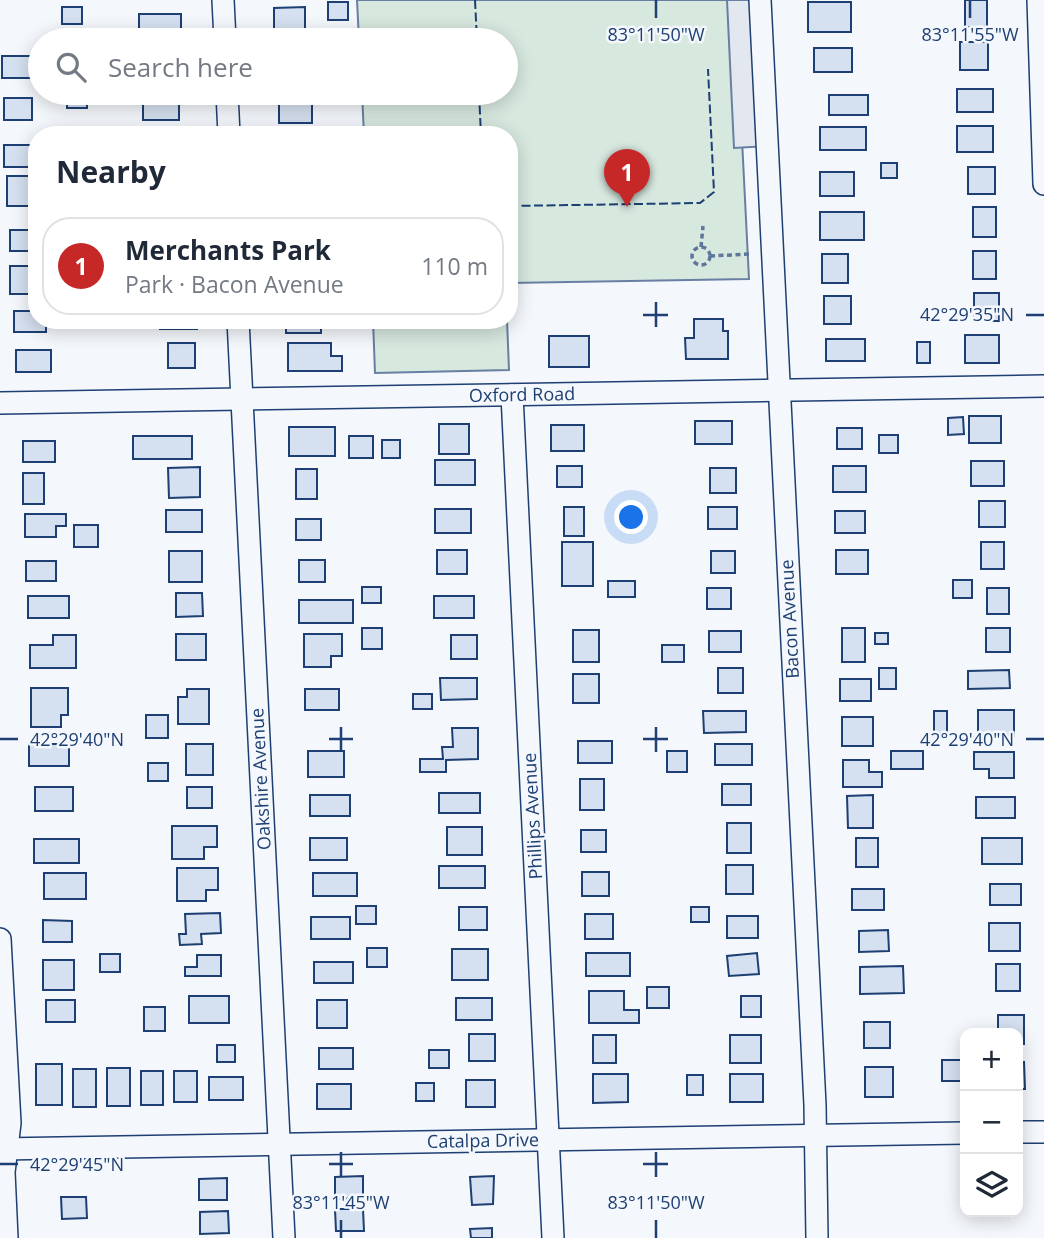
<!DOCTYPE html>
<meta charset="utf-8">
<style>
:root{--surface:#fff;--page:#f2f2f3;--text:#1f2937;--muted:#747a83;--line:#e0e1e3;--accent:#c62828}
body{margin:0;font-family:"Open Sans",sans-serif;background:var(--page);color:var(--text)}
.controls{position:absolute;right:21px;bottom:21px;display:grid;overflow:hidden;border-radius:14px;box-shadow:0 4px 18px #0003}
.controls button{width:63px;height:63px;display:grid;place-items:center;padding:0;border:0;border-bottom:2px solid var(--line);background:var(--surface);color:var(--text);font:35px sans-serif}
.you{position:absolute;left:632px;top:518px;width:24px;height:24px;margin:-18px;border:5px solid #fff;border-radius:50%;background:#1a73e8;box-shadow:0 0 0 10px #1a73e833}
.badge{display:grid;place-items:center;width:46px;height:46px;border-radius:50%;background:var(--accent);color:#fff;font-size:23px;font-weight:700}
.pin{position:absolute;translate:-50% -58px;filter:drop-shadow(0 2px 4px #0008)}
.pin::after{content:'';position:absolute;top:37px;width:24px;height:21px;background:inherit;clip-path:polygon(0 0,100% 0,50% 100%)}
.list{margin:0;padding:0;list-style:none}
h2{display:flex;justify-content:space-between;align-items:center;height:91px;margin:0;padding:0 28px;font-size:30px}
h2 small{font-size:23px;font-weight:400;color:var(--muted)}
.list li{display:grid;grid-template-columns:46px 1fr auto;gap:21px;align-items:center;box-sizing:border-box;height:98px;margin:0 14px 14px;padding:0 14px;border:2px solid var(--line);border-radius:28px}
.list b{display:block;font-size:26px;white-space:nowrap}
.list p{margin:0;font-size:23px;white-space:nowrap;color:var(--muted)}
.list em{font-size:23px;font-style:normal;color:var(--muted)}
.icon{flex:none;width:38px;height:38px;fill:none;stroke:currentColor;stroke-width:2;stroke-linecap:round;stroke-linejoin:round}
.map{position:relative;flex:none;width:1044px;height:1238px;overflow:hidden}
.search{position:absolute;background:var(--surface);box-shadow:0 4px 18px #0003;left:28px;top:28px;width:490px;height:77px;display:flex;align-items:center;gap:18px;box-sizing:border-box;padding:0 24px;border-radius:38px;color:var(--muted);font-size:26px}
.panel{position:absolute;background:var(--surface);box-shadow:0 4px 18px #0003;left:28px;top:126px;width:490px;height:203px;border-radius:28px}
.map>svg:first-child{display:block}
.green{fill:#d7e8df;stroke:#687fa3;stroke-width:2}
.parking{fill:#e3e8f0;stroke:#687fa3;stroke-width:2}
.building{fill:#d5e0f0;stroke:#1d3f73;stroke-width:2}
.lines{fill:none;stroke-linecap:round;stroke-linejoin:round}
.minor-casing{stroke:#1d3f73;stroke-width:24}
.path{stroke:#5e769c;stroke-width:3.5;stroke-dasharray:5 3.5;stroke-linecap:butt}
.minor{stroke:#f4f7fb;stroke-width:21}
.fence{stroke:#1d3f73;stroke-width:2;stroke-dasharray:9 3.5;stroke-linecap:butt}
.ticks{fill:none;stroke:#1d3f73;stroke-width:2.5}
.labels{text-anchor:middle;stroke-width:5;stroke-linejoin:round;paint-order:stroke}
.street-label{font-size:18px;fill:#1d3f73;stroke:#f4f7fb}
.ticks-label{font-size:18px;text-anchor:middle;fill:#1d3f73;stroke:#f4f7fb;stroke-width:5;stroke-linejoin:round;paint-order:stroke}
</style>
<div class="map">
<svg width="1044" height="1238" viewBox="0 0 1044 1238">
<rect width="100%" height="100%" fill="#f4f7fb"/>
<!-- green -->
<g class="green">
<path d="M357,0H735L749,279L509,283V135H364L362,93H506V40H359Z"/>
<path d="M373,320H507L509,370L375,373Z"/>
</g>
<!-- parking -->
<path class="parking" d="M727,0H759L767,146L734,148Z"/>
<!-- building -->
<g class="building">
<rect x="965" y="0" width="22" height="27"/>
<rect x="328" y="2" width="20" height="18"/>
<rect x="808" y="2" width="43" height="30"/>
<rect x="62" y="7" width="20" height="17"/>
<path d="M305,7V37L274,38V8Z"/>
<rect x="139" y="14" width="42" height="26"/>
<rect x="960" y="42" width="28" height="28"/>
<rect x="814" y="48" width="38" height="24"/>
<rect x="2" y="56" width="38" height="22"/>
<rect x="957" y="89" width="36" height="23"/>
<rect x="67" y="93" width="20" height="15"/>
<rect x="143" y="93" width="36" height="27"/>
<rect x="279" y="93" width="33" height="30"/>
<rect x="829" y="95" width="39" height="20"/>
<rect x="4" y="98" width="28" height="22"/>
<rect x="957" y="126" width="36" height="26"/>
<rect x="820" y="127" width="46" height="23"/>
<rect x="4" y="145" width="33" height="22"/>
<rect x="881" y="163" width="16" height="15"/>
<rect x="968" y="167" width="27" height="27"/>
<rect x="820" y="172" width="34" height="24"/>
<rect x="7" y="176" width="24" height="30"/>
<rect x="973" y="207" width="23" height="30"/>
<rect x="820" y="212" width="44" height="28"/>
<rect x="10" y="230" width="27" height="21"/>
<rect x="973" y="251" width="23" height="28"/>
<rect x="822" y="254" width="26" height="29"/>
<path d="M10,266H37L33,294H10Z"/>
<rect x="974" y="293" width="25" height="28"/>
<rect x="824" y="296" width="27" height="28"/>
<path d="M14,311H37V320H46V332H14Z"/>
<path d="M694,319H723V331H728V359H686L685,338H694Z"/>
<rect x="160" y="320" width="37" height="9"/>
<rect x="286" y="320" width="35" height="13"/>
<rect x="965" y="335" width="34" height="28"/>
<rect x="549" y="336" width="40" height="31"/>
<rect x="826" y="339" width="39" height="22"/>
<rect x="917" y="342" width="13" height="21"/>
<rect x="168" y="343" width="27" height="25"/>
<path d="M288,343H331V356H342V371H288Z"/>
<rect x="16" y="350" width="35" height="22"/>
<rect x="969" y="416" width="32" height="27"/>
<path d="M963,417L964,434L948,435V418Z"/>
<rect x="695" y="421" width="37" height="23"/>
<rect x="439" y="424" width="30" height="30"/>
<rect x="551" y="425" width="33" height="26"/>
<rect x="289" y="427" width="46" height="29"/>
<rect x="837" y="428" width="25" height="21"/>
<rect x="879" y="435" width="19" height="18"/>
<rect x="133" y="436" width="59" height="23"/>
<rect x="349" y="436" width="24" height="22"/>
<rect x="382" y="440" width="18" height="18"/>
<rect x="23" y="441" width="32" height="21"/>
<rect x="435" y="460" width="40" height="25"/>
<rect x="971" y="461" width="33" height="25"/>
<rect x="557" y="466" width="25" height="21"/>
<rect x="833" y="466" width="33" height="26"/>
<path d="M200,467V497L169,498L168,468Z"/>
<rect x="710" y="468" width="26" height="25"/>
<rect x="296" y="469" width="21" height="30"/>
<rect x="23" y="473" width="21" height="31"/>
<rect x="979" y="501" width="26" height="26"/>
<rect x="564" y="507" width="20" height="29"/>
<rect x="708" y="507" width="29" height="22"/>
<rect x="435" y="509" width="36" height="24"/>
<rect x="166" y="510" width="36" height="22"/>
<rect x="835" y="511" width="30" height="22"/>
<path d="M25,514H66V526H56V537H25Z"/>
<rect x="296" y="519" width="25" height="21"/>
<rect x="74" y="525" width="24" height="22"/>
<rect x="562" y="542" width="31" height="44"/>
<rect x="981" y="542" width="23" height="27"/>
<rect x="437" y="550" width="30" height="24"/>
<rect x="836" y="550" width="32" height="24"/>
<rect x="169" y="551" width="33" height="31"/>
<rect x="711" y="551" width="24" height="22"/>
<rect x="299" y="560" width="26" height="22"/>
<rect x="26" y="561" width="30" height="20"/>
<rect x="953" y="580" width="19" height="18"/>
<rect x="608" y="581" width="27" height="16"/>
<rect x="362" y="587" width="19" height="16"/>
<rect x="707" y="588" width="24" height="21"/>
<rect x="987" y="588" width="22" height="26"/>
<path d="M176,593H202L203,616L176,617Z"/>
<rect x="28" y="596" width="41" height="22"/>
<rect x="434" y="596" width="40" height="22"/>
<rect x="299" y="600" width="54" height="23"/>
<rect x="362" y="628" width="20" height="21"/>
<rect x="842" y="628" width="23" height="34"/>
<rect x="986" y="628" width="24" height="24"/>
<rect x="573" y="630" width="26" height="32"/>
<rect x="709" y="631" width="32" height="21"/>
<rect x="875" y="633" width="13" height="11"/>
<rect x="176" y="634" width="30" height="26"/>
<path d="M304,634H342V656H331V667H304Z"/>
<path d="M53,635H76V668H30V645H53Z"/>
<rect x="451" y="635" width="26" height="24"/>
<rect x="662" y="645" width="22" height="17"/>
<rect x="718" y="668" width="25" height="25"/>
<rect x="879" y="668" width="17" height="21"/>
<path d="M1009,670L1010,688L968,689V671Z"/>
<rect x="573" y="674" width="26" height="29"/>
<path d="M440,678H477V699L441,700Z"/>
<rect x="840" y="679" width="31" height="22"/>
<path d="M31,688H68V715H61V727H31Z"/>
<path d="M187,689H209V724H178V697H187Z"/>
<rect x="305" y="689" width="34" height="21"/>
<rect x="413" y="694" width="19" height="15"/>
<rect x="978" y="710" width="36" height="26"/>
<path d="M703,711H746V732L704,733Z"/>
<rect x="934" y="711" width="13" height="22"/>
<rect x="146" y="715" width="22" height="23"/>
<rect x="842" y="717" width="31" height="29"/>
<path d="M452,728H478V759L446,760V772H420V759H443L442,747H453Z"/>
<rect x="578" y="741" width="34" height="22"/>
<rect x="29" y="744" width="40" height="22"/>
<rect x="186" y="744" width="27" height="31"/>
<rect x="715" y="744" width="37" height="21"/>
<rect x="308" y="751" width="36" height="26"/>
<rect x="667" y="751" width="20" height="21"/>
<rect x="891" y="751" width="32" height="18"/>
<path d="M974,752H1014V778H989V769H974Z"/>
<path d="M843,760H869V772H882V787H843Z"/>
<rect x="148" y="763" width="20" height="18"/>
<rect x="580" y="779" width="24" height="31"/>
<rect x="722" y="784" width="29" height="21"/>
<rect x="35" y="787" width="38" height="24"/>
<rect x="187" y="787" width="25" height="21"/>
<rect x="439" y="793" width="41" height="20"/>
<rect x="310" y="795" width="40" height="21"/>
<path d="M873,795V828H848L847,796Z"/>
<rect x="976" y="797" width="39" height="21"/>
<rect x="727" y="823" width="24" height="30"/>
<path d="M172,826H217V847H204V859H172Z"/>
<rect x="447" y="827" width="35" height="28"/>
<rect x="581" y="830" width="25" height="22"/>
<rect x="310" y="838" width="37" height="22"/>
<rect x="856" y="838" width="22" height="29"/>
<rect x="982" y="838" width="40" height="26"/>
<rect x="34" y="839" width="45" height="24"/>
<rect x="726" y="865" width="27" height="29"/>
<rect x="439" y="866" width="46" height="22"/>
<path d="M177,868H218V890H206V901H177Z"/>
<rect x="582" y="872" width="27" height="24"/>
<rect x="44" y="873" width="42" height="26"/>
<rect x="313" y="873" width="44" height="23"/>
<rect x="990" y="884" width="31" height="21"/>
<rect x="852" y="889" width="32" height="21"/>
<rect x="356" y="906" width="20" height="18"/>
<rect x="459" y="907" width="28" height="23"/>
<rect x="691" y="907" width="18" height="15"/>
<path d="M220,913L221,933L201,934L202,944L180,945L179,934H186L185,914Z"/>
<rect x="585" y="914" width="28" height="25"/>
<rect x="727" y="916" width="31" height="22"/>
<rect x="311" y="917" width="39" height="22"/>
<path d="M43,920L72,921V942H43Z"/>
<rect x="989" y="923" width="31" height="28"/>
<path d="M888,930L889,951L859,952V931Z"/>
<rect x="367" y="948" width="20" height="19"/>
<rect x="452" y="949" width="36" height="31"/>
<rect x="586" y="953" width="44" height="23"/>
<path d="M757,953L759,974L729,976L727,956Z"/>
<rect x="100" y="954" width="20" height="18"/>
<path d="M197,955H221V976H185V967H197Z"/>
<rect x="43" y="960" width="31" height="30"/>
<rect x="314" y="962" width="39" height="21"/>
<rect x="996" y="964" width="24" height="27"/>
<path d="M903,966L904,993L860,994V967Z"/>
<rect x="647" y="987" width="22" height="21"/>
<path d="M589,991H624V1010H639V1023H589Z"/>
<rect x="189" y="996" width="40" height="27"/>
<rect x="741" y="996" width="20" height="21"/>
<rect x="456" y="998" width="36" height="22"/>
<rect x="46" y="1000" width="29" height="22"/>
<rect x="317" y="1000" width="30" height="28"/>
<rect x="144" y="1007" width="21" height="24"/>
<path d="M998,1015H1024V1044H1018V1033H998Z"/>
<rect x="864" y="1022" width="26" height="26"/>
<rect x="469" y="1034" width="26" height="27"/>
<rect x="593" y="1035" width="23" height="28"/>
<rect x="730" y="1035" width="31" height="28"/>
<rect x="217" y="1045" width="18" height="17"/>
<rect x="319" y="1048" width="34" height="21"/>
<rect x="429" y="1050" width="20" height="18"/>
<rect x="942" y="1060" width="23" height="21"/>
<path d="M1018,1062H1024L1025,1089H1018Z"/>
<rect x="36" y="1064" width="26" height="41"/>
<rect x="865" y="1067" width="28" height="30"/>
<rect x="107" y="1068" width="23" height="38"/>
<rect x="73" y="1069" width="23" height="38"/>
<rect x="141" y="1071" width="22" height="34"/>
<rect x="174" y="1071" width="23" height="31"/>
<path d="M593,1074H628V1102L593,1103Z"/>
<rect x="730" y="1074" width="33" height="28"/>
<rect x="687" y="1075" width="16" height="20"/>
<rect x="209" y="1077" width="34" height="23"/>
<rect x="466" y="1080" width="29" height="27"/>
<rect x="416" y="1083" width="18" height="18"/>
<rect x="317" y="1084" width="34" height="25"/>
<path d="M363,1176V1198L335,1199V1177Z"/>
<path d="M494,1176L493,1204L472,1205L470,1177Z"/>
<path d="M227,1178V1200H199V1179Z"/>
<path d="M61,1197H86L87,1218L62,1219Z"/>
<path d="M335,1209H363L364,1231H336Z"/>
<path d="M228,1211L229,1233L200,1234V1212Z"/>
<path d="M492,1228V1238H471L470,1229Z"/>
</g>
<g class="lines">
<!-- minor casing -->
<g class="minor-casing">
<g id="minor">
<path d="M223,0L225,40"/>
<path d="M760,0L815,1105L817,1238"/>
<path d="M1038,0L1044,184"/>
<path d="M227,93L229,135"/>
<path d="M238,320L284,1238"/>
<path d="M512,395L553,1238"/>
<path d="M0,403L1044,386"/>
<path d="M0,939L10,1123L4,1172L7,1238"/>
<path d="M1018,1132H1044"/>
<path d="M0,1149L965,1133"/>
</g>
</g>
<!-- path -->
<g class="path">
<circle cx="701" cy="256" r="9"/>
<path d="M701,247L703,226"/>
<path d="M710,256L750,254"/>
</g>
<!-- minor -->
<use href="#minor" class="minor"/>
<!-- fence -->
<g class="fence">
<path d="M475,0L477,40"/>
<path d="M479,93L481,135"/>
<path d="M509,206L700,203L714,192L708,69"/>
</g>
</g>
<!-- ticks -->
<path class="ticks" d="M656,0V18M970,0V18M656,302V327M643,315H668M1026,315H1044M341,727V752M656,727V752M0,739H18M329,739H353M643,739H668M1026,739H1044M341,1152V1177M656,1152V1177M0,1164H18M329,1164H353M643,1164H668M341,1220V1238M656,1220V1238"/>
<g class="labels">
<!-- street labels -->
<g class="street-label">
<text transform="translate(522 395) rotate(-1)" y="6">Oxford Road</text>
<text transform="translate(790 619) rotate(-93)" y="6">Bacon Avenue</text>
<text transform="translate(261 779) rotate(-93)" y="6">Oakshire Avenue</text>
<text transform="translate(533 816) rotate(-93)" y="6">Phillips Avenue</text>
<text transform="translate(483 1141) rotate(-1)" y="6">Catalpa Drive</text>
</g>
</g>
<g class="ticks-label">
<text x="656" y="41">83°11'50"W</text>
<text x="970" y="41">83°11'55"W</text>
<text x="967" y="321">42°29'35"N</text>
<text x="967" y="746">42°29'40"N</text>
<text x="77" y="746">42°29'40"N</text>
<text x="77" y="1171">42°29'45"N</text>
<text x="341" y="1209">83°11'45"W</text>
<text x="656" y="1209">83°11'50"W</text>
</g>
</svg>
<div class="controls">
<button>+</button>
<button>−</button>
<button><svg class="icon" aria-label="layers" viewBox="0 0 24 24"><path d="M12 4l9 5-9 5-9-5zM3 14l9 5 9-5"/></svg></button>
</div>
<div class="you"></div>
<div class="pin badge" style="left:627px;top:207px">1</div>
<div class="search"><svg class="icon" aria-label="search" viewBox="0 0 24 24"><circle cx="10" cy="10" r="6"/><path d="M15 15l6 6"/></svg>Search here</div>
<section class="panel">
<h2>Nearby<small></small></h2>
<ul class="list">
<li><span class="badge">1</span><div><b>Merchants Park</b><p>Park · Bacon Avenue</p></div><em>110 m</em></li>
</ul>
</section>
</div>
